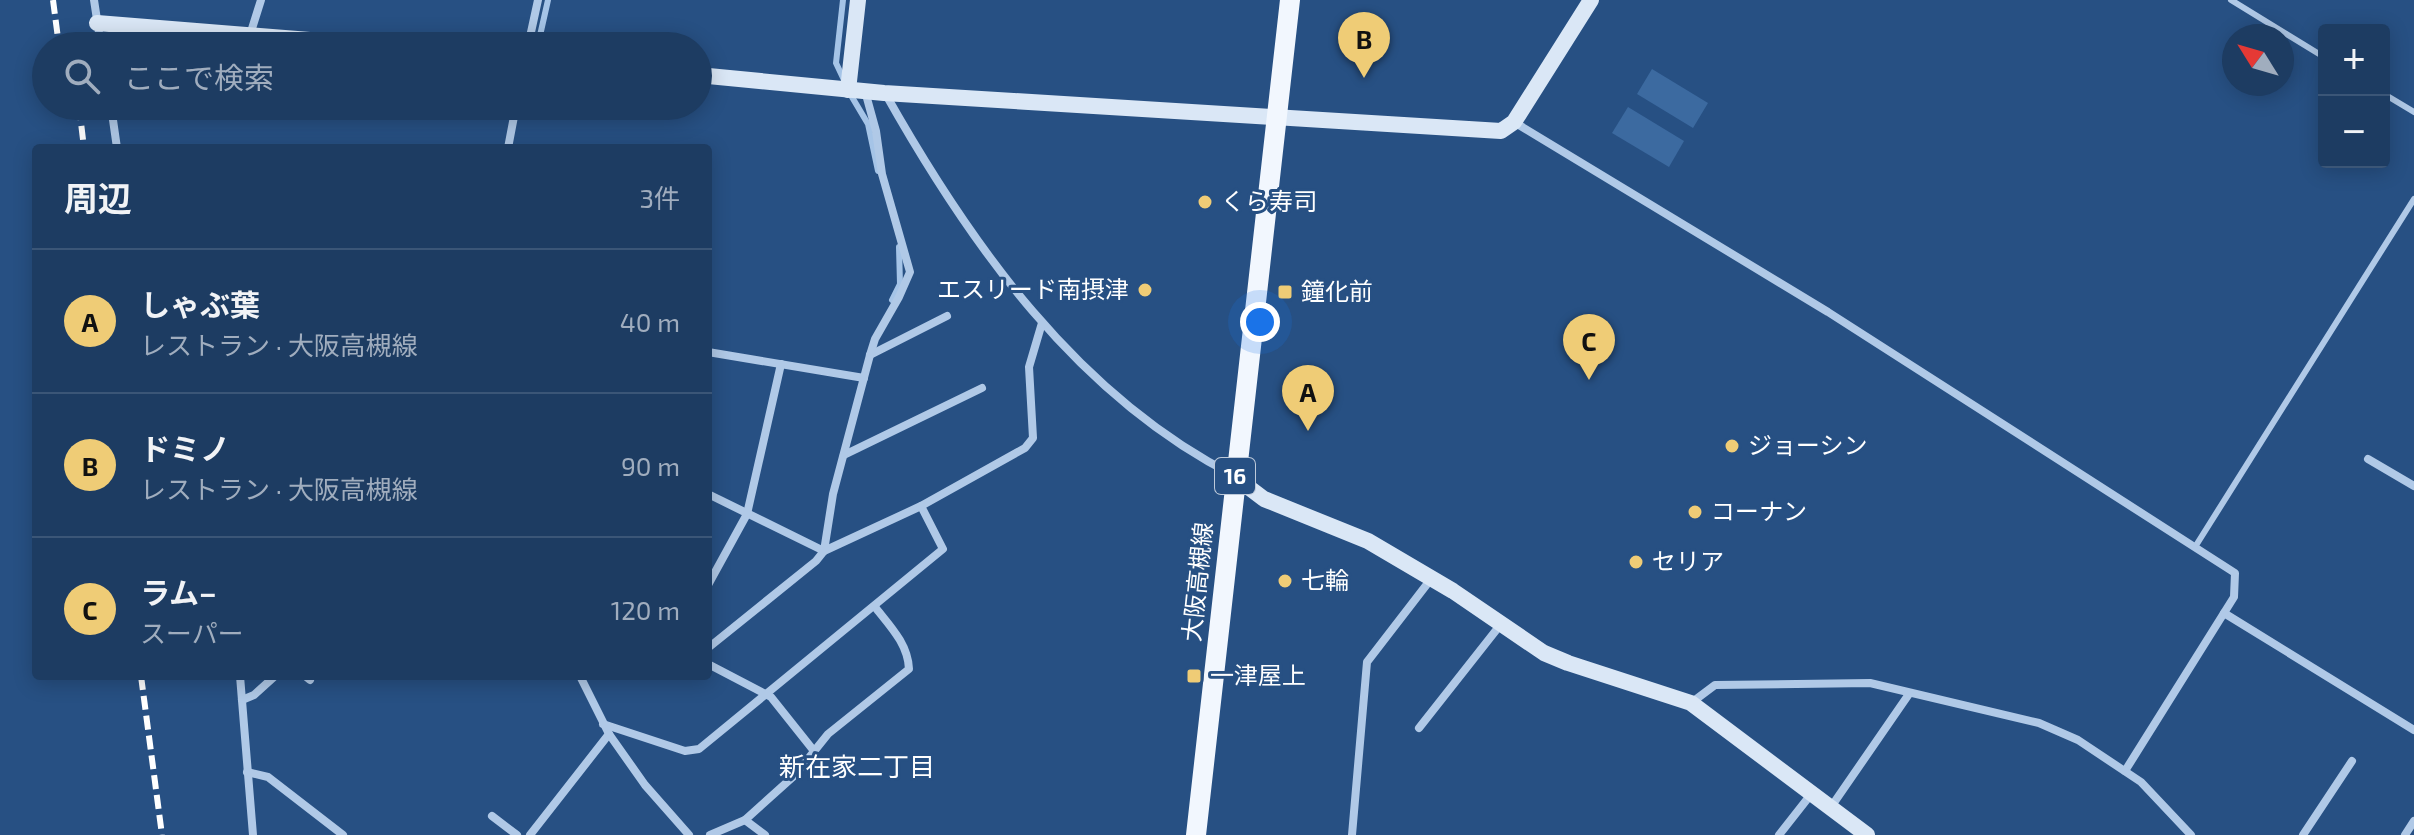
<!DOCTYPE html>
<html lang="ja">
<meta charset="utf-8">
<style>
:root{--surface:#1d3c62;--page:#254368;--text:#f1f3f6;--muted:#a0adbe;--line:#3b5677;--accent:#efcc76}
body{margin:0;font-family:"Exo 2","Noto Sans JP",sans-serif;background:var(--page);color:var(--text)}
.controls{position:absolute;right:24px;top:24px;display:grid;overflow:hidden;border-radius:8px;box-shadow:0 4px 20px #0003}
.controls button{width:72px;height:72px;display:grid;place-items:center;padding:0;border:0;border-bottom:2px solid var(--line);background:var(--surface);color:var(--text);font:40px sans-serif}
.compass{position:absolute;left:2222px;top:24px;width:72px;height:72px;border-radius:50%;background:var(--surface);box-shadow:0 4px 20px #0003;rotate:307deg}
.you{position:absolute;left:1260px;top:322px;width:28px;height:28px;margin:-20px;border:6px solid #fff;border-radius:50%;background:#1a73e8;box-shadow:0 0 0 12px #1a73e833}
.badge{display:grid;place-items:center;width:52px;height:52px;border-radius:50%;background:var(--accent);color:#111;font-size:26px;font-weight:700}
.pin{position:absolute;translate:-50% -66px;filter:drop-shadow(0 2px 4px #0008)}
.pin::after{content:'';position:absolute;top:42px;width:28px;height:24px;background:inherit;clip-path:polygon(0 0,100% 0,50% 100%)}
.list{margin:0;padding:0;list-style:none}
h2{display:flex;justify-content:space-between;align-items:center;height:104px;margin:0;padding:0 32px;font-size:34px}
h2 small{font-size:26px;font-weight:400;color:var(--muted)}
.list li{display:grid;grid-template-columns:52px 1fr auto;gap:24px;align-items:center;box-sizing:border-box;height:144px;padding:0 32px;border-top:2px solid var(--line)}
.list b{display:block;font-size:30px;white-space:nowrap}
.list p{margin:0;font-size:26px;white-space:nowrap;color:var(--muted)}
.list em{font-size:26px;font-style:normal;color:var(--muted)}
.icon{flex:none;width:44px;height:44px;fill:none;stroke:currentColor;stroke-width:2;stroke-linecap:round;stroke-linejoin:round}
.map{position:relative;flex:none;width:2414px;height:835px;overflow:hidden}
.search{position:absolute;background:var(--surface);box-shadow:0 4px 20px #0003;left:32px;top:32px;width:680px;height:88px;display:flex;align-items:center;gap:20px;box-sizing:border-box;padding:0 28px;border-radius:44px;color:var(--muted);font-size:30px}
.panel{position:absolute;background:var(--surface);box-shadow:0 4px 20px #0003;left:32px;top:144px;width:680px;height:536px;border-radius:8px}
.map>svg:first-child{display:block}
.green{fill:#3c6aa0}
.lines{fill:none;stroke-linecap:round;stroke-linejoin:round}
.stream{stroke:#a5c4e7;stroke-width:6}
.lane{stroke:#b0c9e7;stroke-width:6}
.street{stroke:#b0c9e7;stroke-width:8}
.secondary{stroke:#dae7f6;stroke-width:16}
.primary{stroke:#f2f7fe;stroke-width:20}
.rail{stroke:#fff;stroke-width:6;stroke-dasharray:14 6;stroke-linecap:butt}
.poi-dot{fill:#efcc76;stroke:#275083;stroke-width:3}
.labels{text-anchor:middle;stroke-width:6;stroke-linejoin:round;paint-order:stroke}
.shield{fill:#275083;stroke:#becada;stroke-width:2}
.shield-label{font-size:22px;font-weight:bold;fill:#fff}
.poi-label{font-size:24px;fill:#fff;stroke:#275083;text-anchor:start}
.street-label{font-size:24px;fill:#fff;stroke:#275083}
.neighbourhood-label{font-size:26px;fill:#fff;stroke:#275083}
</style>
<div class="map">
<svg width="2414" height="835" viewBox="0 0 2414 835">
<rect width="100%" height="100%" fill="#275083"/>
<!-- green -->
<g class="green">
<path d="M1652,69L1708,103L1693,128L1637,94Z"/>
<path d="M1628,107L1684,141L1669,167L1612,133Z"/>
</g>
<g class="lines">
<!-- stream -->
<g class="stream">
<path d="M843,0L836,63L845,82"/>
<path d="M539,40L548,0"/>
<path d="M849,92L868,124L878,171"/>
<path d="M892,300L900,284L899,247"/>
</g>
<!-- lane -->
<g class="lane">
<path d="M2231,0L2324,57"/>
<path d="M2384,94L2414,112"/>
<path d="M2195,547L2414,199"/>
</g>
<!-- street -->
<g class="street">
<path d="M94,0L101,46"/>
<path d="M250,35L261,0"/>
<path d="M528,46L538,0"/>
<path d="M885,93C970,244 1077,396 1235,476"/>
<path d="M111,106L117,148"/>
<path d="M1514,122L1828,312L2235,573L2234,597L2125,771"/>
<path d="M508,148L516,106"/>
<path d="M708,352L864,378"/>
<path d="M870,355L947,316"/>
<path d="M844,455L982,388"/>
<path d="M2368,459L2414,486"/>
<path d="M708,494L824,551L921,506L1025,448L1033,438L1029,367L1042,323"/>
<path d="M708,585L747,514L781,364"/>
<path d="M2224,613L2414,730"/>
<path d="M708,648L816,561L824,551L833,494L870,355L875,339L899,297L910,272L882,174L876,131L865,91"/>
<path d="M708,664L771,697L814,751"/>
<path d="M240,676L253,835"/>
<path d="M305,676L310,680"/>
<path d="M580,676L609,734L645,785L689,835"/>
<path d="M242,700L254,695L275,676"/>
<path d="M1691,703L1715,685L1870,683L2039,723L2078,740L2141,782L2191,835"/>
<path d="M603,724L685,751L699,749L943,549L921,506"/>
<path d="M1419,728L1501,624"/>
<path d="M247,772L268,777L343,835"/>
<path d="M1831,807L1909,694"/>
<path d="M492,816L517,835"/>
<path d="M745,820L765,835"/>
<path d="M530,835L609,734"/>
<path d="M710,835L745,820L795,775L828,734L909,669C908,644 890,626 875,607"/>
<path d="M1352,835L1367,662L1431,579"/>
<path d="M1779,835L1812,793"/>
<path d="M2303,835L2352,761"/>
<path d="M2405,835L2414,821"/>
</g>
<!-- secondary -->
<g class="secondary">
<path d="M97,23L385,46"/>
<path d="M698,75L884,93L1501,131L1514,122L1591,0"/>
<path d="M848,90L858,0"/>
<path d="M1235,477L1264,499L1368,541L1453,591L1544,653L1568,663L1691,703L1867,835"/>
</g>
<!-- primary -->
<path class="primary" d="M1196,835L1290,0"/>
<!-- rail -->
<g class="rail">
<path d="M53,0L59,46"/>
<path d="M79,106L84,148"/>
<path d="M141,676L162,835"/>
</g>
</g>
<!-- markers -->
<g class="poi-dot">
<circle cx="1205" cy="202" r="8"/>
<circle cx="1145" cy="290" r="8"/>
<rect x="1277" y="284" width="16" height="16" rx="4"/>
<circle cx="1732" cy="446" r="8"/>
<circle cx="1695" cy="512" r="8"/>
<circle cx="1636" cy="562" r="8"/>
<circle cx="1285" cy="581" r="8"/>
<rect x="1186" y="668" width="16" height="16" rx="4"/>
</g>
<g class="labels">
<!-- shield labels -->
<rect class="shield" x="1215" y="458" width="40" height="36" rx="6"/>
<g class="shield-label">
<text x="1235" y="484">16</text>
</g>
<!-- poi labels -->
<g class="poi-label">
<text x="1221" y="210">くら寿司</text>
<text x="1129" y="298" text-anchor="end">エスリード南摂津</text>
<text x="1301" y="300">鐘化前</text>
<text x="1748" y="454">ジョーシン</text>
<text x="1711" y="520">コーナン</text>
<text x="1652" y="570">セリア</text>
<text x="1301" y="589">七輪</text>
<text x="1210" y="684">一津屋上</text>
</g>
<!-- street labels -->
<g class="street-label">
<text transform="translate(1198 582) rotate(-84)" y="8">大阪高槻線</text>
</g>
<!-- neighbourhood labels -->
<g class="neighbourhood-label">
<text x="857" y="776">新在家二丁目</text>
</g>
</g>
</svg>
<div class="controls">
<button>+</button>
<button>−</button>
</div>
<svg class="compass" viewBox="-18 -18 36 36"><path d="M0-13l5 13h-10z" fill="#e53935"/><path d="M0 13l5-13h-10z" fill="#a0adbe"/></svg>
<div class="you"></div>
<div class="pin badge" style="left:1308px;top:431px">A</div>
<div class="pin badge" style="left:1364px;top:78px">B</div>
<div class="pin badge" style="left:1589px;top:380px">C</div>
<div class="search"><svg class="icon" aria-label="search" viewBox="0 0 24 24"><circle cx="10" cy="10" r="6"/><path d="M15 15l6 6"/></svg>ここで検索</div>
<section class="panel">
<h2>周辺<small>3件</small></h2>
<ul class="list">
<li><span class="badge">A</span><div><b>しゃぶ葉</b><p>レストラン · 大阪高槻線</p></div><em>40 m</em></li>
<li><span class="badge">B</span><div><b>ドミノ</b><p>レストラン · 大阪高槻線</p></div><em>90 m</em></li>
<li><span class="badge">C</span><div><b>ラム−</b><p>スーパー</p></div><em>120 m</em></li>
</ul>
</section>
</div>
